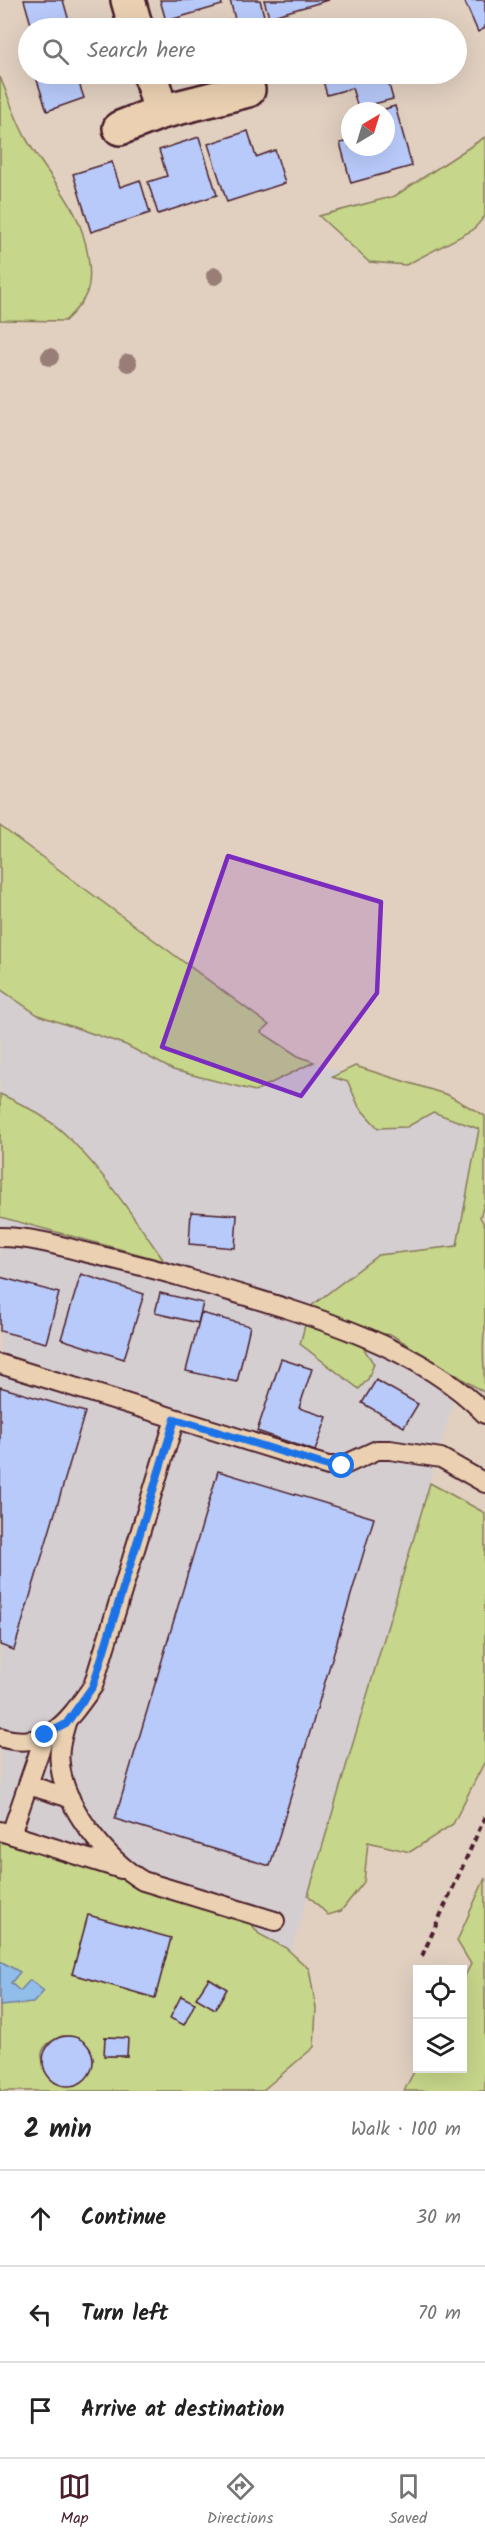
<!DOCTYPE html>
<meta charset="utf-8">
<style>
:root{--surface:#fff;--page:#f6f6f6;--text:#222;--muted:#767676;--line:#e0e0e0;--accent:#4a1f2b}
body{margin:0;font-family:Kalam,sans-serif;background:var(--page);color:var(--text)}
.controls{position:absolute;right:18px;bottom:18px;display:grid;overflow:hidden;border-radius:0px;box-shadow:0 6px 24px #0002}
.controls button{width:54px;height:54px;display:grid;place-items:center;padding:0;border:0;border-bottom:2px solid var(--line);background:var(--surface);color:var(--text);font:30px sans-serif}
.compass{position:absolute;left:341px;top:102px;width:54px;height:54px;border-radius:50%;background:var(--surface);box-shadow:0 6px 24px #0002;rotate:38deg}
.stop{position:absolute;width:18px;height:18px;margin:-14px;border:4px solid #1a73e8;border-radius:50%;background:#fff}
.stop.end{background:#1a73e8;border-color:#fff;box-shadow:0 2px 6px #0008}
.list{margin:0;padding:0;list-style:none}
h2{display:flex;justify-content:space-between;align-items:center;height:78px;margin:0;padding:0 24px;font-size:26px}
h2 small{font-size:20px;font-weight:400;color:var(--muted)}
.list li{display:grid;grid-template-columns:39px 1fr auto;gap:18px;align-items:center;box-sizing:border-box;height:96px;padding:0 24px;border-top:2px solid var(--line)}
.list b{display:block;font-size:22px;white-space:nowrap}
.list em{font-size:20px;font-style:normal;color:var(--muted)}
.icon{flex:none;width:33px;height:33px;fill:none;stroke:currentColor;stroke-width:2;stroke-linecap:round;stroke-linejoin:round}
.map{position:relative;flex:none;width:485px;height:2091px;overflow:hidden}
.search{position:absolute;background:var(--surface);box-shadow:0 6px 24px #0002;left:18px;right:18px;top:18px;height:66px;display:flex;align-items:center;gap:15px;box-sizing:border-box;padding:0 21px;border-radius:33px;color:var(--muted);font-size:22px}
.sheet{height:366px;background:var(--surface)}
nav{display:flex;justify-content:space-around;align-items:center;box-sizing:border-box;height:84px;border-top:2px solid var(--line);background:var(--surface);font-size:16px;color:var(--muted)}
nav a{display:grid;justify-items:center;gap:3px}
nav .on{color:var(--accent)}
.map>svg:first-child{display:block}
.built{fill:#d5ced1}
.green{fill:#c6d68a;stroke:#887a5a;stroke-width:1.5;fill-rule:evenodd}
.water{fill:#90bde9;stroke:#747e9d;stroke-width:1.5}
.building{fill:#b8cafa;stroke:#4a1f2b;stroke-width:1.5}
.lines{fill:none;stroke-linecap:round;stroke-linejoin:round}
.lane-casing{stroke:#4a1f2b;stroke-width:22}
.street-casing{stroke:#4a1f2b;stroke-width:38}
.path{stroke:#4a1f2b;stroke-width:4;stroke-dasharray:6 4.5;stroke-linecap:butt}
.lane{stroke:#ebd1b2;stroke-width:18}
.street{stroke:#ebd1b2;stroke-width:33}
.tree{fill:#987e76}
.route{stroke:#1a73e8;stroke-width:8}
.marked{fill:#7b2cbf;fill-opacity:0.2;stroke:#7b2cbf;stroke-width:4.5;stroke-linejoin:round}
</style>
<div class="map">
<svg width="485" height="2091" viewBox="0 0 485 2091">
<rect width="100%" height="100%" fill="#e1d0c0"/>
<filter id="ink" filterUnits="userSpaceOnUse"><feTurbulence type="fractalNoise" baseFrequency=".0167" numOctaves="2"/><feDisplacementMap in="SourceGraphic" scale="12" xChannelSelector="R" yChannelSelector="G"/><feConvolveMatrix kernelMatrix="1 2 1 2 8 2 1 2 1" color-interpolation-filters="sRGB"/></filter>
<g filter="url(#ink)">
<!-- built -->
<path class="built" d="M0,860L298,1056L342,1072L333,1077L480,1129L449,1287L474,1332L268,2032L163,2091H0Z"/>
<!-- green -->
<g class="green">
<path d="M0,77C9,98 16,121 27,140C52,183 80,204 88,256C93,287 88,299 65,321L0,320Z"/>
<path d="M485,137V216L473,230L406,265L369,262L319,216L395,196Z"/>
<path d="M0,826L269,1025L261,1032L298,1056L314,1062L255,1091L173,1070L126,1045L38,1015L0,989Z"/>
<path d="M355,1066L448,1095L485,1116V1201L480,1217L485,1226V1330C481,1339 485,1379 485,1393L392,1335L369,1332L362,1346L374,1364L368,1379L359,1389L300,1344L310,1307L378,1255L457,1246L479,1129L433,1112L407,1127L378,1128L359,1107L348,1082L332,1077Z"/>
<path d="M0,1094C25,1105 51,1119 70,1139C106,1175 135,1219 164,1261L0,1217Z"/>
<path d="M430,1483L485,1513V1761L453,1824L410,1852L368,1842L364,1882L341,1911L328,1915L308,1895Z"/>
<path d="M0,1837L101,1868L133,1884L250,1922L259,1934L286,1948L309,1969L316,2008L314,2047L262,2091H0ZM62,2036C81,2035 100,2050 90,2071C71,2091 11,2056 62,2036ZM105,2037L127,2038V2056H110Z"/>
<path d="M485,1878V2091H404L417,2066L418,2068H462L463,1980L471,1964L457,1941Z"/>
</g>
<!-- water -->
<path class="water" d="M0,1961L20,1972L11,1983L20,1991L30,1980L44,1991L33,2003L0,2006Z"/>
<!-- building -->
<g class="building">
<path d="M24,0H63L71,28H32Z"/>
<path d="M160,0H221L222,5L166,21Z"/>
<path d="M230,0H260L265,20L237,27Z"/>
<path d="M264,0H329L269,17Z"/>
<path d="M464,0H485V28L478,32Z"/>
<path d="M35,74H76L84,98L47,111Z"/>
<path d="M321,74H386L393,99L358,108L352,88L327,95Z"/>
<path d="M395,106L412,166L351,183L340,143L350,141V147H386V111H378Z"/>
<path d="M248,131L256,157L275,150L285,183L227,202L208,144Z"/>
<path d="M199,137L217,195L158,214L148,182L167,176L159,150Z"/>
<path d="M112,162L120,187L140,180L150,213L91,232L73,174Z"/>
<path d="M191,1212L237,1215L235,1248L189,1244Z"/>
<path d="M81,1274L144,1294L124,1359L61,1339Z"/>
<path d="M0,1277L59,1293L46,1343L0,1331Z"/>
<path d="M160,1293L203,1303L198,1323L155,1313Z"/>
<path d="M201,1313L250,1326L237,1382L186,1371Z"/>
<path d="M281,1359L312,1369L299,1408L327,1417L315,1451L257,1431Z"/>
<path d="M376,1380L418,1404L404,1427L362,1403Z"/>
<path d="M0,1387L85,1412L14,1650L0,1645Z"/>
<path d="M218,1471L374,1518L270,1866L115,1819Z"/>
<path d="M88,1915L171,1938L155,1998L72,1974Z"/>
<path d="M209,1978L227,1989L215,2009L196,1998Z"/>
<path d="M181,1996L195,2003L184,2025L170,2018Z"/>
<circle cx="68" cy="2061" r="25"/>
<path d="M105,2037L128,2038L127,2056H104Z"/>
</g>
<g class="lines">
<!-- lane casing -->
<g class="lane-casing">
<g id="lane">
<path d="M0,1237C28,1237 54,1244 80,1251C114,1259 148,1267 182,1277C280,1307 413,1338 485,1414"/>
<path d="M0,1364L328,1466H342L377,1450H390L441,1458L485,1483"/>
<path d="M66,1723C62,1737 58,1750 60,1764C64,1807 107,1860 143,1881L275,1921"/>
<path d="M0,1737C48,1752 68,1721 93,1686L175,1419"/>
<path d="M28,1785L70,1798"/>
<path d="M0,1831L121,1869"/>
<path d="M11,1834L45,1735"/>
</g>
</g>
<!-- street casing -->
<g class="street-casing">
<g id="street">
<path d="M128,0L136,28"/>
<path d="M150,74L161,112"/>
<path d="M120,128L161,112L248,90"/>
</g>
</g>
<!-- path -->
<path class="path" d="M422,1956L485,1817"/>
<!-- lane -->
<use href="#lane" class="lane"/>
<!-- street -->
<use href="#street" class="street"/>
</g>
<!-- trees -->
<g class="tree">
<circle cx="215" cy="276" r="9"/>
<circle cx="50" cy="357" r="9"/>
<circle cx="128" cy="363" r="9"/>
</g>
</g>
<g class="lines" filter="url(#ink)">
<!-- route -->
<path class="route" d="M45,1735L66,1724L93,1686L175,1419L328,1466H342"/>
</g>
<!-- marked area -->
<path class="marked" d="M228,856L381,902L377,993L301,1096L162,1047Z"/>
</svg>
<div class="controls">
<button><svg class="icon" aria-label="locate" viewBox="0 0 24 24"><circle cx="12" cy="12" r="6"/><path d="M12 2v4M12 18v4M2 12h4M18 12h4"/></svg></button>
<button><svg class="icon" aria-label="layers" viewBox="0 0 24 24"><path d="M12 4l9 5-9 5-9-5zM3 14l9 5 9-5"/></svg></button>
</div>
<svg class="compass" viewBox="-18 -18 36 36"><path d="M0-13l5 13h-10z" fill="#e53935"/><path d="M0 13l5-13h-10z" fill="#767676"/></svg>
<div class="stop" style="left:342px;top:1466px"></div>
<div class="stop end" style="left:45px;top:1735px"></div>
<div class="search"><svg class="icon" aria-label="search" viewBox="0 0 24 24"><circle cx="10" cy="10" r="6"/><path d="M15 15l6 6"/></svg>Search here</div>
</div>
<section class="sheet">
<h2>2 min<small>Walk · 100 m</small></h2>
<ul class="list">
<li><svg class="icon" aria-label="ahead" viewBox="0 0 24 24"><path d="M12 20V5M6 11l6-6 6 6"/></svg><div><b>Continue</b></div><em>30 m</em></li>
<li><svg class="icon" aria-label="left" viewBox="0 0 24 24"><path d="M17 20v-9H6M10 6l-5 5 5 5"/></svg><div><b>Turn left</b></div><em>70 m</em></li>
<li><svg class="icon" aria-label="arrive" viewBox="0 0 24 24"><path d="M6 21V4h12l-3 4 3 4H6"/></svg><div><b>Arrive at destination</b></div></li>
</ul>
</section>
<nav>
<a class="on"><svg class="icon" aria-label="map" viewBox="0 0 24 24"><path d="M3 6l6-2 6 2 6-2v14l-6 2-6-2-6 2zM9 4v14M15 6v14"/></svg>Map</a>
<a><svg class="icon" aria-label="directions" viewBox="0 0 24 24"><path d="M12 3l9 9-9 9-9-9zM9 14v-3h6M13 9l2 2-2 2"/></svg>Directions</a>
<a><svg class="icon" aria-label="saved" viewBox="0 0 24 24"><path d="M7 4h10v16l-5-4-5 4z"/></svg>Saved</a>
</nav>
